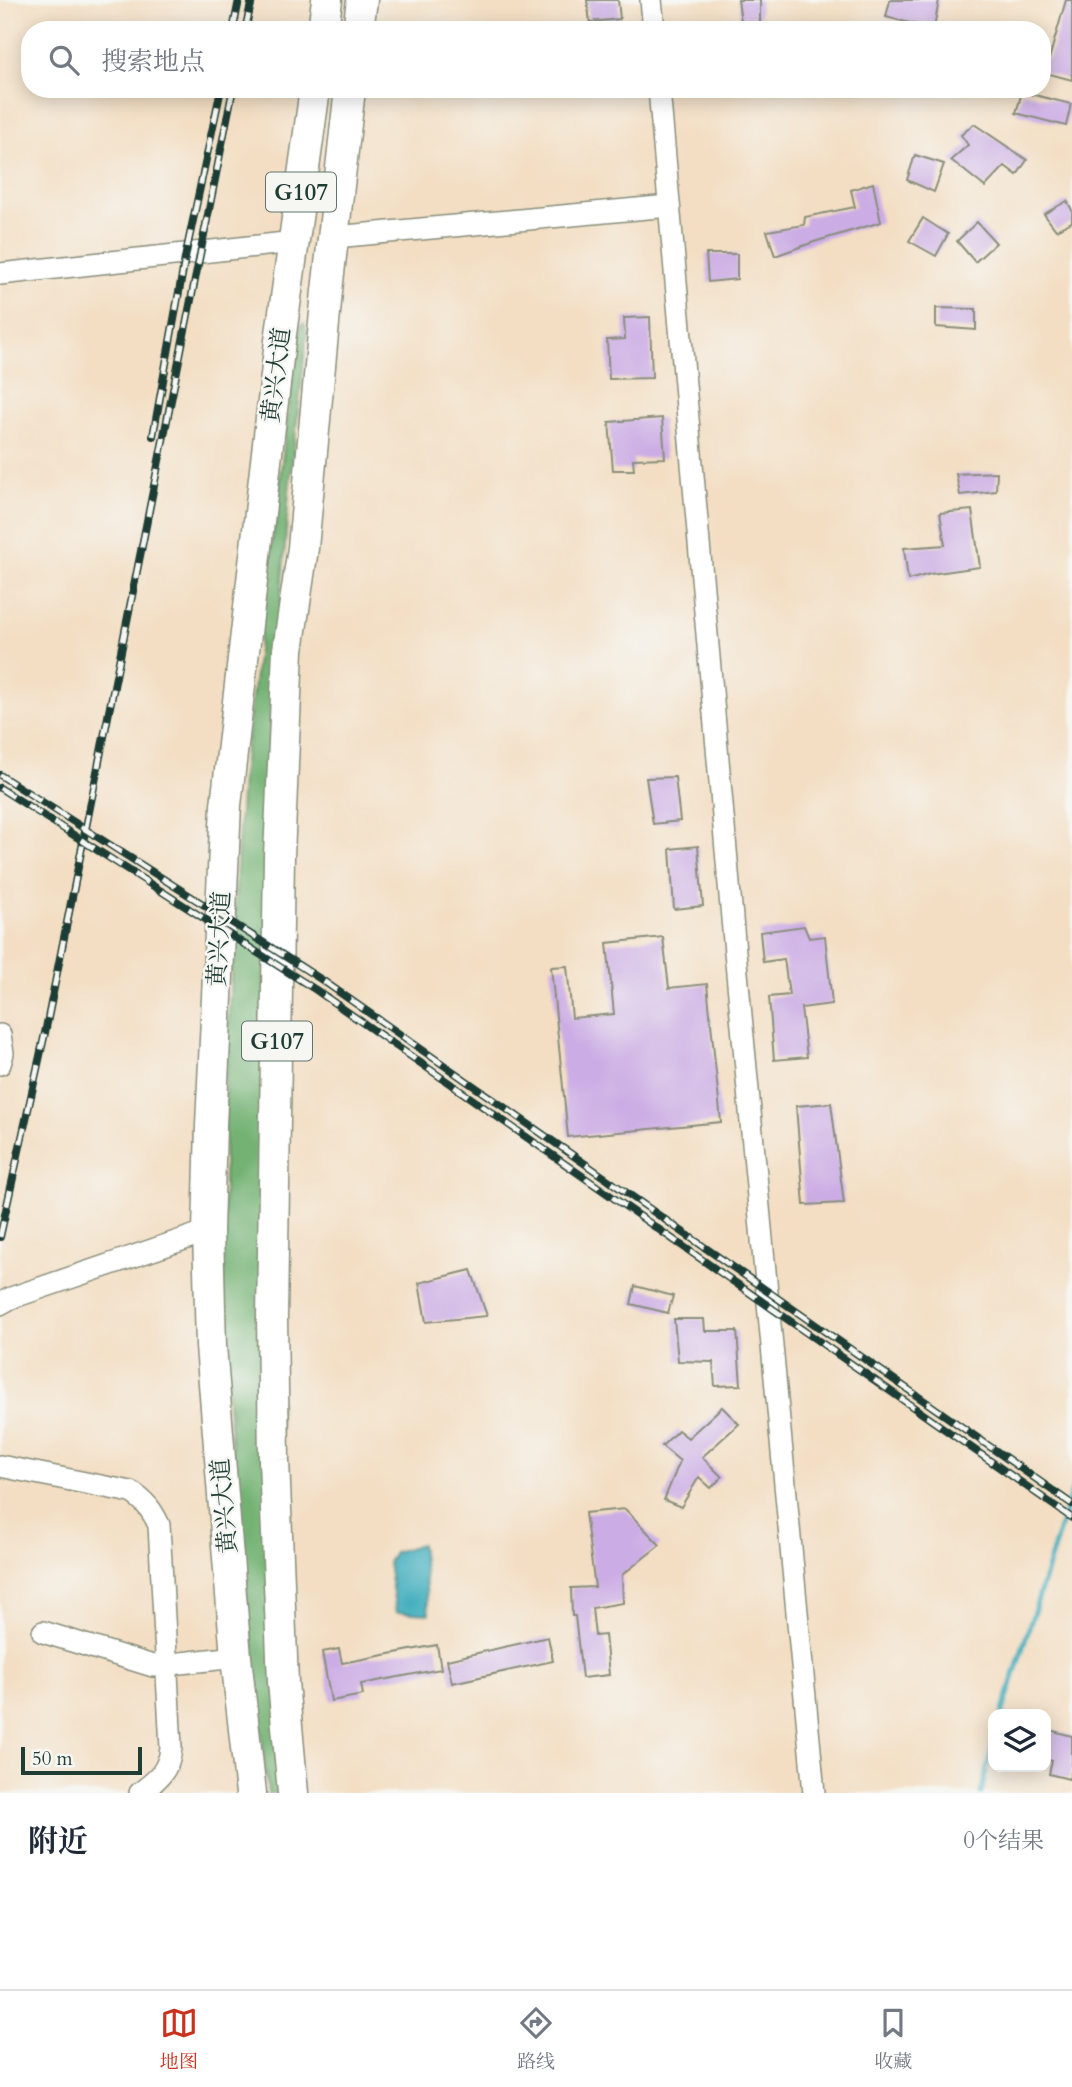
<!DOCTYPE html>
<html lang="zh">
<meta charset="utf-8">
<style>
:root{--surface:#fff;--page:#f2f2f3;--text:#1f2937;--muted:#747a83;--line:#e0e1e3;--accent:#c8321e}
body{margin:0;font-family:Cardo,"Noto Serif SC",serif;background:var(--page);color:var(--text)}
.controls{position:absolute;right:21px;bottom:21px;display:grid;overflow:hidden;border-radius:14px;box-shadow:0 4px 18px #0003}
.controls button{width:63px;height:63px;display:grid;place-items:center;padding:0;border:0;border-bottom:2px solid var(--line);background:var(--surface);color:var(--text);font:35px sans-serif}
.scale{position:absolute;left:21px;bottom:18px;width:121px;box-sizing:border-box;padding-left:7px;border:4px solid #1f3d34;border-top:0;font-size:19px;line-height:24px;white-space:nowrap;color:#1f3d34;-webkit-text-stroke:5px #f6f6f2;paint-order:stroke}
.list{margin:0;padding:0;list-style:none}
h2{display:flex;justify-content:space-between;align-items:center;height:91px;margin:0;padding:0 28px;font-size:30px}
h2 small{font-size:23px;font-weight:400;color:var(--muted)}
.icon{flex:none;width:38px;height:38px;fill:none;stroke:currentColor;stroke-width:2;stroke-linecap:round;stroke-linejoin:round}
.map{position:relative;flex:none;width:1072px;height:1793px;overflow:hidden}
.search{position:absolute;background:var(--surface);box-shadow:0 4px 18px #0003;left:21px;right:21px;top:21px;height:77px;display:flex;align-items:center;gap:18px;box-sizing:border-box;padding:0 24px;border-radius:28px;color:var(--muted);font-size:26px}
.sheet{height:196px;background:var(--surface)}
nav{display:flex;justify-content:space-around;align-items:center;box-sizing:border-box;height:98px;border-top:2px solid var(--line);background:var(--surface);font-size:19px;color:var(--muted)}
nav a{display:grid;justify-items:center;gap:4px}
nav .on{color:var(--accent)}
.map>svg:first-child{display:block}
.forest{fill:#73b273;stroke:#497854;stroke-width:2}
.water{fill:#3fadbd;stroke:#2f7578;stroke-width:2}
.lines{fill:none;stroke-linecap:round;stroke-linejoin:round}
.stream{stroke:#3fadbd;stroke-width:5}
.building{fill:#cbace4}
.minor-casing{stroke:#898e7c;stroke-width:24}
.highway-casing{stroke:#898e7c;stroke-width:33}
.minor{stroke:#fff;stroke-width:21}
.highway{stroke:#fff;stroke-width:30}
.rail-casing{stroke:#1f3d34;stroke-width:8}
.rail{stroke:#f6f6f2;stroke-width:5;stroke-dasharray:16;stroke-linecap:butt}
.labels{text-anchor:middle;stroke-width:5;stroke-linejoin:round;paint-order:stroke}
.shield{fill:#f6f6f2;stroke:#60746d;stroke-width:2}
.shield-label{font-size:23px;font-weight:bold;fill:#1f3d34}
.street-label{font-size:24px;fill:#1f3d34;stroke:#f6f6f2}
</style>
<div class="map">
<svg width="1072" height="1793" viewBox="0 0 1072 1793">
<rect width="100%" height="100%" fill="#f6f6f2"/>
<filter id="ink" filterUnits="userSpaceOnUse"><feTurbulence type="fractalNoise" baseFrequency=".0143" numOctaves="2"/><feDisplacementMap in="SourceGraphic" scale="14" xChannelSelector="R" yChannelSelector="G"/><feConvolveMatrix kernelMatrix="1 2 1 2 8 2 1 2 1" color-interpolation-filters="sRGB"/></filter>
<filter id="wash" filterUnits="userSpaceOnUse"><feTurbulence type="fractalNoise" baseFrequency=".00686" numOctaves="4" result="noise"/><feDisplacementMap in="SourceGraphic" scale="28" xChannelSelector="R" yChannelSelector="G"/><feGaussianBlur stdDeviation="1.57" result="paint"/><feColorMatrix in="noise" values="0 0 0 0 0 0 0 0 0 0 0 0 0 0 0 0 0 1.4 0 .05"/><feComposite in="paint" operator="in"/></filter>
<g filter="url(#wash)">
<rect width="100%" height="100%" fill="#f3dec3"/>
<!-- forest -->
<path class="forest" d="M304,323L307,332L289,492L281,599L279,1793H268L237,1514L225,1364L223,1266L225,1084L242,776L292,383L301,325Z"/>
<!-- water -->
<path class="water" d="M421,1544L429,1614L396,1612L388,1563L394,1552Z"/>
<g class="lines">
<!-- stream -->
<g class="stream">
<path d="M1002,1714L1072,1490"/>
<path d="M981,1793L993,1744"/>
</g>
</g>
<g id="blocks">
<!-- building -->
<g class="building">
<path d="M587,0H618L620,19L590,22Z"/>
<path d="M738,0H760V30H742Z"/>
<path d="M890,0H939L934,29L886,17Z"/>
<path d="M1066,0H1072V80L1042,72V57L1049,59Z"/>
<path d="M1022,92L1071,104L1066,126L1016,113Z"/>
<path d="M974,124L1027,160L1017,175L1005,166L985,187L951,160L968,145L961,135Z"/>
<path d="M915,155L944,164L934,192L907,180Z"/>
<path d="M873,183L881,222L814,242L775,256L767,231L804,225L805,217L855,207L851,190Z"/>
<path d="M1067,201L1072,210V222L1056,230L1044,214Z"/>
<path d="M923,218L948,234L936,256L909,241Z"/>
<path d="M977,222L996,243L975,262L957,241Z"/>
<path d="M706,254H737V279L708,282Z"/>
<path d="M936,308L976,309V330L936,327Z"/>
<path d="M650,317L652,378L609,379L607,340L625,339L624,318Z"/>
<path d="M662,418L665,458L633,459L634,470H613L609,422Z"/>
<path d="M997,472L996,491L960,495L956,474Z"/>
<path d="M972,510L980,567L930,574L908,580L904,548L945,545L940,513Z"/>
<path d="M675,777L680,821L653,824L646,778Z"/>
<path d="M698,846L703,906L674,909L670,849Z"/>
<path d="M804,926L809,938L825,936L832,1004L801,1008L807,1057L774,1060L769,997L789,995L784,959L763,962L760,932Z"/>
<path d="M663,937L669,988L707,984L721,1122L568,1137L551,967L567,966L572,1018L614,1014L607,943Z"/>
<path d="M831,1103L844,1203L804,1205L796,1106Z"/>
<path d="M471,1270L487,1316L426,1322L419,1283Z"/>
<path d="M635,1286L673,1296L668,1313L631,1304Z"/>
<path d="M674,1319H704L705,1331H737L741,1385L715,1386L713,1362L678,1361Z"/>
<path d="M722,1407L739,1424L702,1457L722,1477L711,1488L699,1477L681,1507L664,1500L680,1461L662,1446L678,1430L688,1438Z"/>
<path d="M625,1509L660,1545L622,1575L623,1603L592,1608L595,1636L605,1635L609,1675L582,1678L575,1616H572L571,1588L595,1587L585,1513Z"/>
<path d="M548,1637L553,1661L452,1683L447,1660Z"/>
<path d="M437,1645L441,1669L361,1684L363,1695L331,1701L322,1652L339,1649L342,1663Z"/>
<path d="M1046,1729L1072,1736V1770L1069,1779L1049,1774L1052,1761L1046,1759Z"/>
</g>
</g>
</g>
<g filter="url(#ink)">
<use href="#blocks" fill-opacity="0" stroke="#898e7c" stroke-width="2"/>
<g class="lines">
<!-- minor casing -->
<g class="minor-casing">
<g id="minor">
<path d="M651,0L654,30"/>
<path d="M659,89L734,941L814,1793"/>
<path d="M335,237L669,206"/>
<path d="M0,274L294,242"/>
<path d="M0,1035L3,1053L0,1064"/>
<path d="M0,1304L11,1298L208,1231"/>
<path d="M0,1466L131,1492C145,1501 152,1510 159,1525L171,1748C169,1771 157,1780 140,1793"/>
<path d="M43,1632L153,1666L236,1657"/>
</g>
</g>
<!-- highway casing -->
<g class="highway-casing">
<g id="highway">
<path d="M323,30L327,0"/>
<path d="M358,30L362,0"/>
<path d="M251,1793L236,1657L211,1346L208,1231L211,1125L226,805L280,341L315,89"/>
<path d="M293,1793L283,1682L274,1460L272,1317L279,856L288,650L303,548L327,291L350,89"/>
</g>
</g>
<!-- minor -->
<use href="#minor" class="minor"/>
<!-- highway -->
<use href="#highway" class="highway"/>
<!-- rail casing -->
<g class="rail-casing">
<g id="rail">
<path d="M233,30L239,0"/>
<path d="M245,30L252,0"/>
<path d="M153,436L186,253L221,89"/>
<path d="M0,775L322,980L1072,1504"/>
<path d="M0,788L316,990L1072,1518"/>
<path d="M0,1237L45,1033L233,89"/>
</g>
</g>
<!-- rail -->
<use href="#rail" class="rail"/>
</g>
</g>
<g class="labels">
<!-- shield labels -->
<g class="shield">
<rect x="266" y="172.5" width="70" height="39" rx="5"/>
<rect x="242" y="1021.5" width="70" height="39" rx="5"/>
</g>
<g class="shield-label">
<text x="301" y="200">G107</text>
<text x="277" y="1049">G107</text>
</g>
<!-- street labels -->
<g class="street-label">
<text transform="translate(276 375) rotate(-83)" y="8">黄兴大道</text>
<text transform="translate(219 939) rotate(-87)" y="8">黄兴大道</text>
<text transform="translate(224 1506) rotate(-95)" y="8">黄兴大道</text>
</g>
</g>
</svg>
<div class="controls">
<button><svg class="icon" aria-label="layers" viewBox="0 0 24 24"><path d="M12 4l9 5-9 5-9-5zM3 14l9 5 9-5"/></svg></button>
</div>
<div class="scale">50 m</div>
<div class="search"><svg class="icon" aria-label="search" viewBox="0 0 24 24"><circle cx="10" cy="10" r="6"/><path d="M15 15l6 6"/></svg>搜索地点</div>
</div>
<section class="sheet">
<h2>附近<small>0个结果</small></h2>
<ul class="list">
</ul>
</section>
<nav>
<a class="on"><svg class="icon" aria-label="map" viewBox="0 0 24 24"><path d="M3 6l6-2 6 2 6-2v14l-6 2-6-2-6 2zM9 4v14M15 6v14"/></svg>地图</a>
<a><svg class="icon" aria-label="directions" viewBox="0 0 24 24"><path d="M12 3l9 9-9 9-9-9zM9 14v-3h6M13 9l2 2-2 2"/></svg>路线</a>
<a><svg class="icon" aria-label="saved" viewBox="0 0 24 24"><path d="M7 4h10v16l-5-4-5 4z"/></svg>收藏</a>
</nav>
